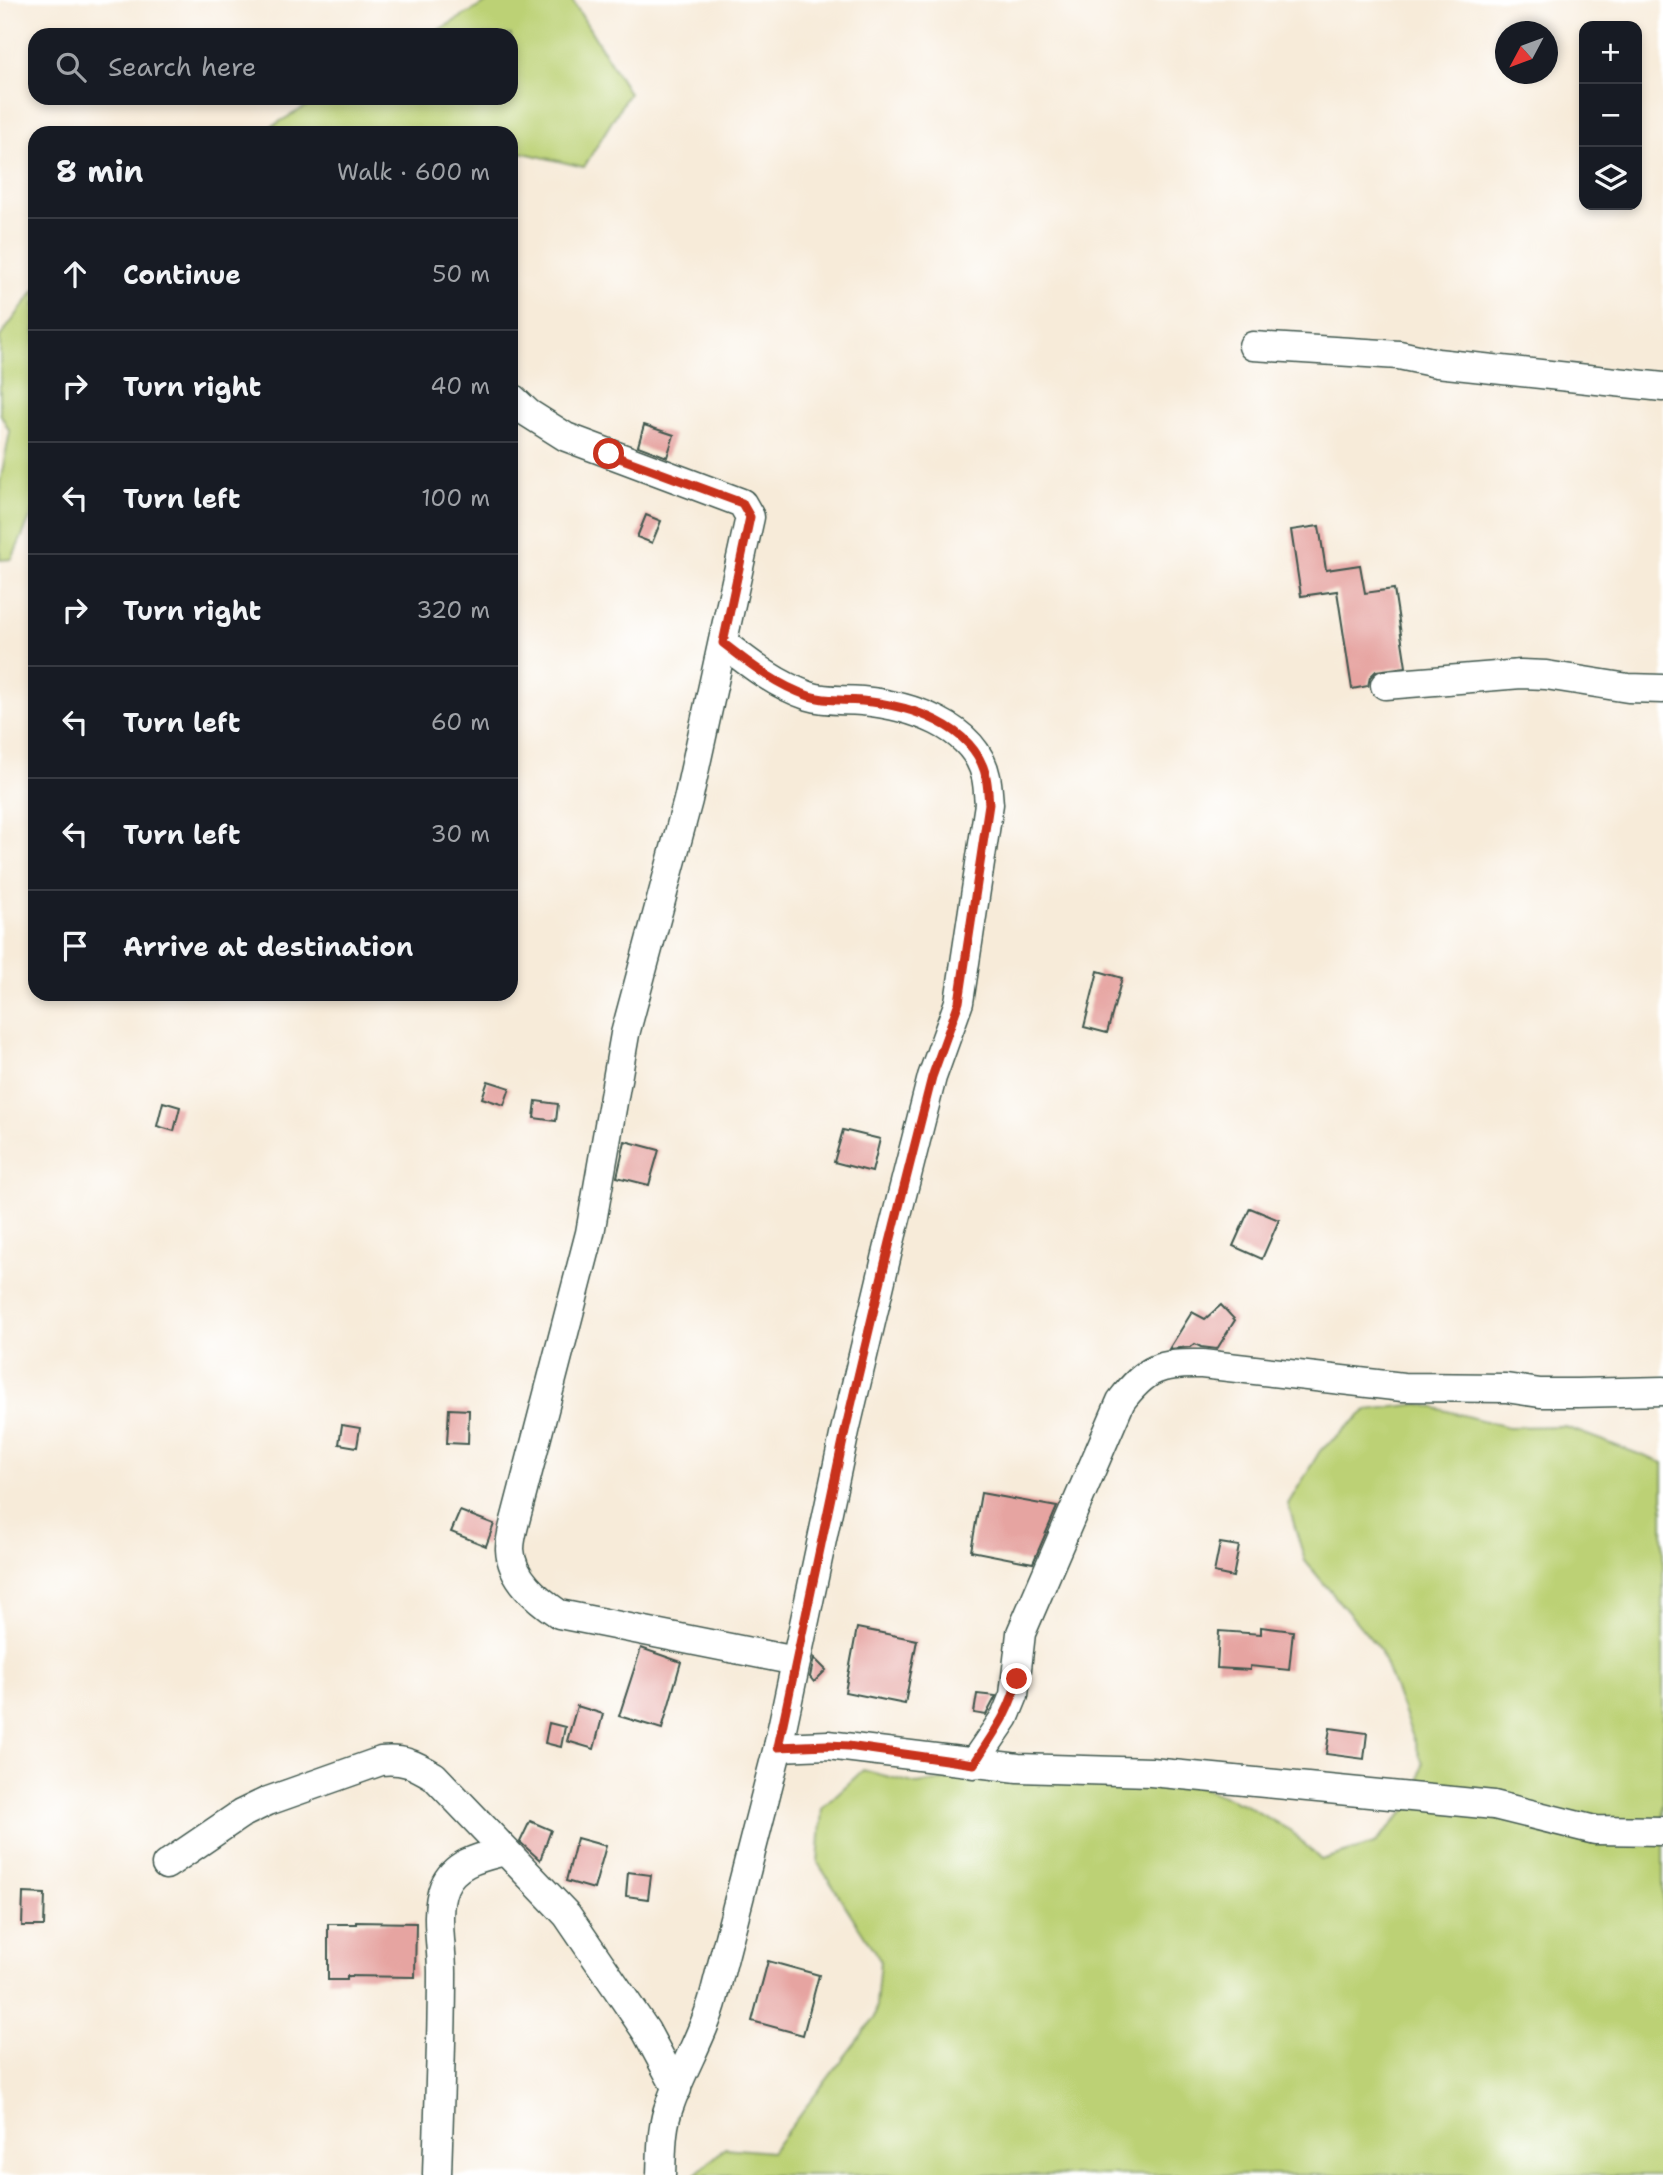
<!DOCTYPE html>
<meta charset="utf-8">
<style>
:root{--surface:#171b24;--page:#242831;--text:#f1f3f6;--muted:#9ea1a6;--line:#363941}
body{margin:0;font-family:"Shantell Sans",sans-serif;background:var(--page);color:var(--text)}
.controls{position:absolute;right:21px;top:21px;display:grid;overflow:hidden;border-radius:14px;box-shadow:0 4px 10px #0003}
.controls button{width:63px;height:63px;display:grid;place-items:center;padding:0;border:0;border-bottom:2px solid var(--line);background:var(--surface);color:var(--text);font:35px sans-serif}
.compass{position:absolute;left:1495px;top:21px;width:63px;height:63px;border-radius:50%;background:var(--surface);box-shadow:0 4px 10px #0003;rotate:229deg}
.stop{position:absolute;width:21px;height:21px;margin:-16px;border:5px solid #c8321e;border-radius:50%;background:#fff}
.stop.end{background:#c8321e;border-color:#fff;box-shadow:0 2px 7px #0008}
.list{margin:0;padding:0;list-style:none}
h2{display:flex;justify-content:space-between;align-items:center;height:91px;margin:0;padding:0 28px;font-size:30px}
h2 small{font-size:23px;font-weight:400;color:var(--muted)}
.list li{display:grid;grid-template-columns:46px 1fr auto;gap:21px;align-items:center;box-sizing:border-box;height:112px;padding:0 28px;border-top:2px solid var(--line)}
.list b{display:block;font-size:26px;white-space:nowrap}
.list em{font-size:23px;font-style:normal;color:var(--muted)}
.icon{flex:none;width:38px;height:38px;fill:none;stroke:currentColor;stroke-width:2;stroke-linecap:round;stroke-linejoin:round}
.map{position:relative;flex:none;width:1663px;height:2175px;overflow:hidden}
.search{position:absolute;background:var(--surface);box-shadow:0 4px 10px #0003;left:28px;top:28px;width:490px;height:77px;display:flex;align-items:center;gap:18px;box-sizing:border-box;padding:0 24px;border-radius:21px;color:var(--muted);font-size:26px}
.panel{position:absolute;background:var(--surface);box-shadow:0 4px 10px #0003;left:28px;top:126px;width:490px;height:875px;border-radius:21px}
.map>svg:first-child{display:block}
.green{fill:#bcd174;stroke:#6e8754;stroke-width:2}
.building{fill:#e6a4a1}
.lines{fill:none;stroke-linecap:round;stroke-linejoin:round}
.minor-casing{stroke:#3f574d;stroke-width:31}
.minor{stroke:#fff;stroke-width:28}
.route{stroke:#c8321e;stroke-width:9}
</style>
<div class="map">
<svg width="1663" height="2175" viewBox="0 0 1663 2175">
<rect width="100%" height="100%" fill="#fff"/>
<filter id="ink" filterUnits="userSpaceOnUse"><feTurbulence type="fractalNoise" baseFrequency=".0143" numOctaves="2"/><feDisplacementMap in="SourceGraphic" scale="14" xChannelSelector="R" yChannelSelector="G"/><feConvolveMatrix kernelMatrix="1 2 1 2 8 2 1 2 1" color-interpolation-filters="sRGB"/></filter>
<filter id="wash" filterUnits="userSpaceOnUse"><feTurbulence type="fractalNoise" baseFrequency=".00686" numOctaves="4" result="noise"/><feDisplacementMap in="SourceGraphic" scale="28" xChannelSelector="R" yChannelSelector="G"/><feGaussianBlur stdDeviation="1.57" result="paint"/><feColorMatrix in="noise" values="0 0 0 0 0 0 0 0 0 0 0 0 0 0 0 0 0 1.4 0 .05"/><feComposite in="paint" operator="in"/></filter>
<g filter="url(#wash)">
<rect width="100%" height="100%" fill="#f7ebd9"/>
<!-- green -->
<g class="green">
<path d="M491,0H572L629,93L584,167L511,150V133H260L321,98H511V35H430Z"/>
<path d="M35,290V507L12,559L0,560V482L10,432L0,413V337Z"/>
<path d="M1420,1404L1508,1427L1563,1426L1663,1463V2175H695L725,2148L771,2152L875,2017L880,1960L818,1863L822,1808L863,1770L917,1784L1018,1768L1190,1783L1243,1804L1291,1831L1321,1860L1374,1844L1416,1799L1423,1764L1380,1650L1305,1561L1288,1504L1320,1451L1367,1410Z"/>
</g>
<g id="blocks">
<!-- building -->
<g class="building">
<path d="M644,425L674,435L667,457L638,446Z"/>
<path d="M646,515L661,521L652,543L637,537Z"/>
<path d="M1319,526L1326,570L1360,565L1365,593L1394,589L1406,667L1376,671L1370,677L1368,686L1352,689L1337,591L1301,596L1291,530Z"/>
<path d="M1098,971L1122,978L1107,1033L1084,1027Z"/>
<path d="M488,1081L510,1088L504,1105L482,1098Z"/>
<path d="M536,1101L558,1104L556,1121L534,1118Z"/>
<path d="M163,1102L180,1107L174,1131L157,1126Z"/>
<path d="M843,1130L880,1139L872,1172L834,1162Z"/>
<path d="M625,1141L659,1150L649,1185L617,1177Z"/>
<path d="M1250,1208L1279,1220L1262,1259L1233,1246Z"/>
<path d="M1221,1305L1235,1320L1217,1349L1201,1347L1195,1344L1191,1347L1169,1349L1192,1312L1205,1319Z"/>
<path d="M449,1409L469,1410L468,1444L447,1443Z"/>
<path d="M342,1425L360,1428L357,1447L339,1444Z"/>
<path d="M981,1493L1057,1507L1033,1563L971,1551Z"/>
<path d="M460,1511L494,1524L486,1546L451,1532Z"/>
<path d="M1220,1543L1239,1546L1233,1577L1214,1573Z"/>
<path d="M1261,1627L1293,1631L1289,1670L1250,1666V1670L1217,1668L1219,1631L1261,1634Z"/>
<path d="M857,1628L917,1640L905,1704L845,1692Z"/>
<path d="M641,1648L681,1662L662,1729L619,1716Z"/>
<path d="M814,1658L826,1670L814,1682L810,1677Z"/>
<path d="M977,1694L996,1696L986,1715L974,1713Z"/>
<path d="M577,1706L603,1714L594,1749L567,1741Z"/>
<path d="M549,1723L565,1727L561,1747L545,1743Z"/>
<path d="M1330,1728L1367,1733L1364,1759L1326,1754Z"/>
<path d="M530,1821L551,1830L540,1860L520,1842Z"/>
<path d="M577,1838L606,1846L594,1889L566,1881Z"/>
<path d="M628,1872L651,1875L648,1899L626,1896Z"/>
<path d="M23,1893L45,1894L44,1926H22Z"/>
<path d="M356,1922L416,1923L415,1977L347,1976V1980H328V1924H356Z"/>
<path d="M768,1961L819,1975L803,2035L752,2021Z"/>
</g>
</g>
</g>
<g filter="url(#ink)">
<use href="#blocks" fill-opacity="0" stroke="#3f574d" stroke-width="2"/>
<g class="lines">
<!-- minor casing -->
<g class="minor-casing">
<g id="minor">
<path d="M1253,346L1399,355L1437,363L1663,387"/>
<path d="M511,397L528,413L566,437L742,503L750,517L688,800L625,1034L590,1233L515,1521C513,1529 510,1540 510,1549C511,1578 537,1599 559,1614L796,1661"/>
<path d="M1385,685L1521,674L1546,675L1628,688L1663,689"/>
<path d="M778,1747L828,1745L1018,1768L1151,1772L1494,1805L1595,1830L1663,1831"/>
<path d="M973,1764L1005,1717L1014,1695L1021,1633L1121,1401C1146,1368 1160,1363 1202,1364L1403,1387L1506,1388L1540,1393H1577L1663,1391"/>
<path d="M166,1865L241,1814L268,1801L381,1761C404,1759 414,1764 434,1776L567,1915L646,2031L677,2089"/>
<path d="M437,2175C439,2107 442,2040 442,1972C442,1946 434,1912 444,1887C454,1862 482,1857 505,1851"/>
<path d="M661,2175C662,2151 661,2127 670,2104C683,2067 704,2034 714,1996L778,1747L845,1431L890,1242L932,1077L959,1002L989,804C988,795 988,786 986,777C975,725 908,705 862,701C843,699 828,702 809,696C776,685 750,664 723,643"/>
</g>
</g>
<!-- minor -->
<use href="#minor" class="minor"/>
</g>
</g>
<g class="lines" filter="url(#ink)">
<!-- route -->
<path class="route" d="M609,454L742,503L750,517L723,643C750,664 776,685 809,696C828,702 843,699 862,701C908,705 975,725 986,777C988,786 988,795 989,804L959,1002L932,1077L890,1242L845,1431L778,1747L828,1745L848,1746L974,1764C991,1736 1011,1712 1017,1679"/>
</g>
</svg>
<div class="controls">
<button>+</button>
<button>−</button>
<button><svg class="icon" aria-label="layers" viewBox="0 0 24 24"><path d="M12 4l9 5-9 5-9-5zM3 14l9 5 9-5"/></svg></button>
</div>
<svg class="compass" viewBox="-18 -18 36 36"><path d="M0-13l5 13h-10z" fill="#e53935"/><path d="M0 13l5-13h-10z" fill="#9ea1a6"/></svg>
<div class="stop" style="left:609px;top:454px"></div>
<div class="stop end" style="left:1017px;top:1679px"></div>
<div class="search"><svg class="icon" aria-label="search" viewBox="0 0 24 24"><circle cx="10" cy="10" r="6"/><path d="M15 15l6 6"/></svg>Search here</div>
<section class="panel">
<h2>8 min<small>Walk · 600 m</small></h2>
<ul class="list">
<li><svg class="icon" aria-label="ahead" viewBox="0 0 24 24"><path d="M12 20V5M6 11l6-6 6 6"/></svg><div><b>Continue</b></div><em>50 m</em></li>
<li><svg class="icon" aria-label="right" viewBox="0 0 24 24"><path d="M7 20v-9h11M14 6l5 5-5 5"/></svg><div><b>Turn right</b></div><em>40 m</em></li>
<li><svg class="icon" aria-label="left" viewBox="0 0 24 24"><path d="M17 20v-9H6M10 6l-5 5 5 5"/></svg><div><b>Turn left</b></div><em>100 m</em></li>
<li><svg class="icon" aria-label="right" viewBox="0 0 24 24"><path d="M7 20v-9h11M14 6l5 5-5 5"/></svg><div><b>Turn right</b></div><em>320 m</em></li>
<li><svg class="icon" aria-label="left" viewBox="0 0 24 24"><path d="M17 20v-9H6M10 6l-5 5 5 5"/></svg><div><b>Turn left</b></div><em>60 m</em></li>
<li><svg class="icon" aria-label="left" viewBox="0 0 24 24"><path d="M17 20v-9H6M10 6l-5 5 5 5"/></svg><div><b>Turn left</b></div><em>30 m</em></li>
<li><svg class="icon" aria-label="arrive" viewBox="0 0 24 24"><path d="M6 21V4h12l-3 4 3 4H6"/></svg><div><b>Arrive at destination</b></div></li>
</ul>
</section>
</div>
